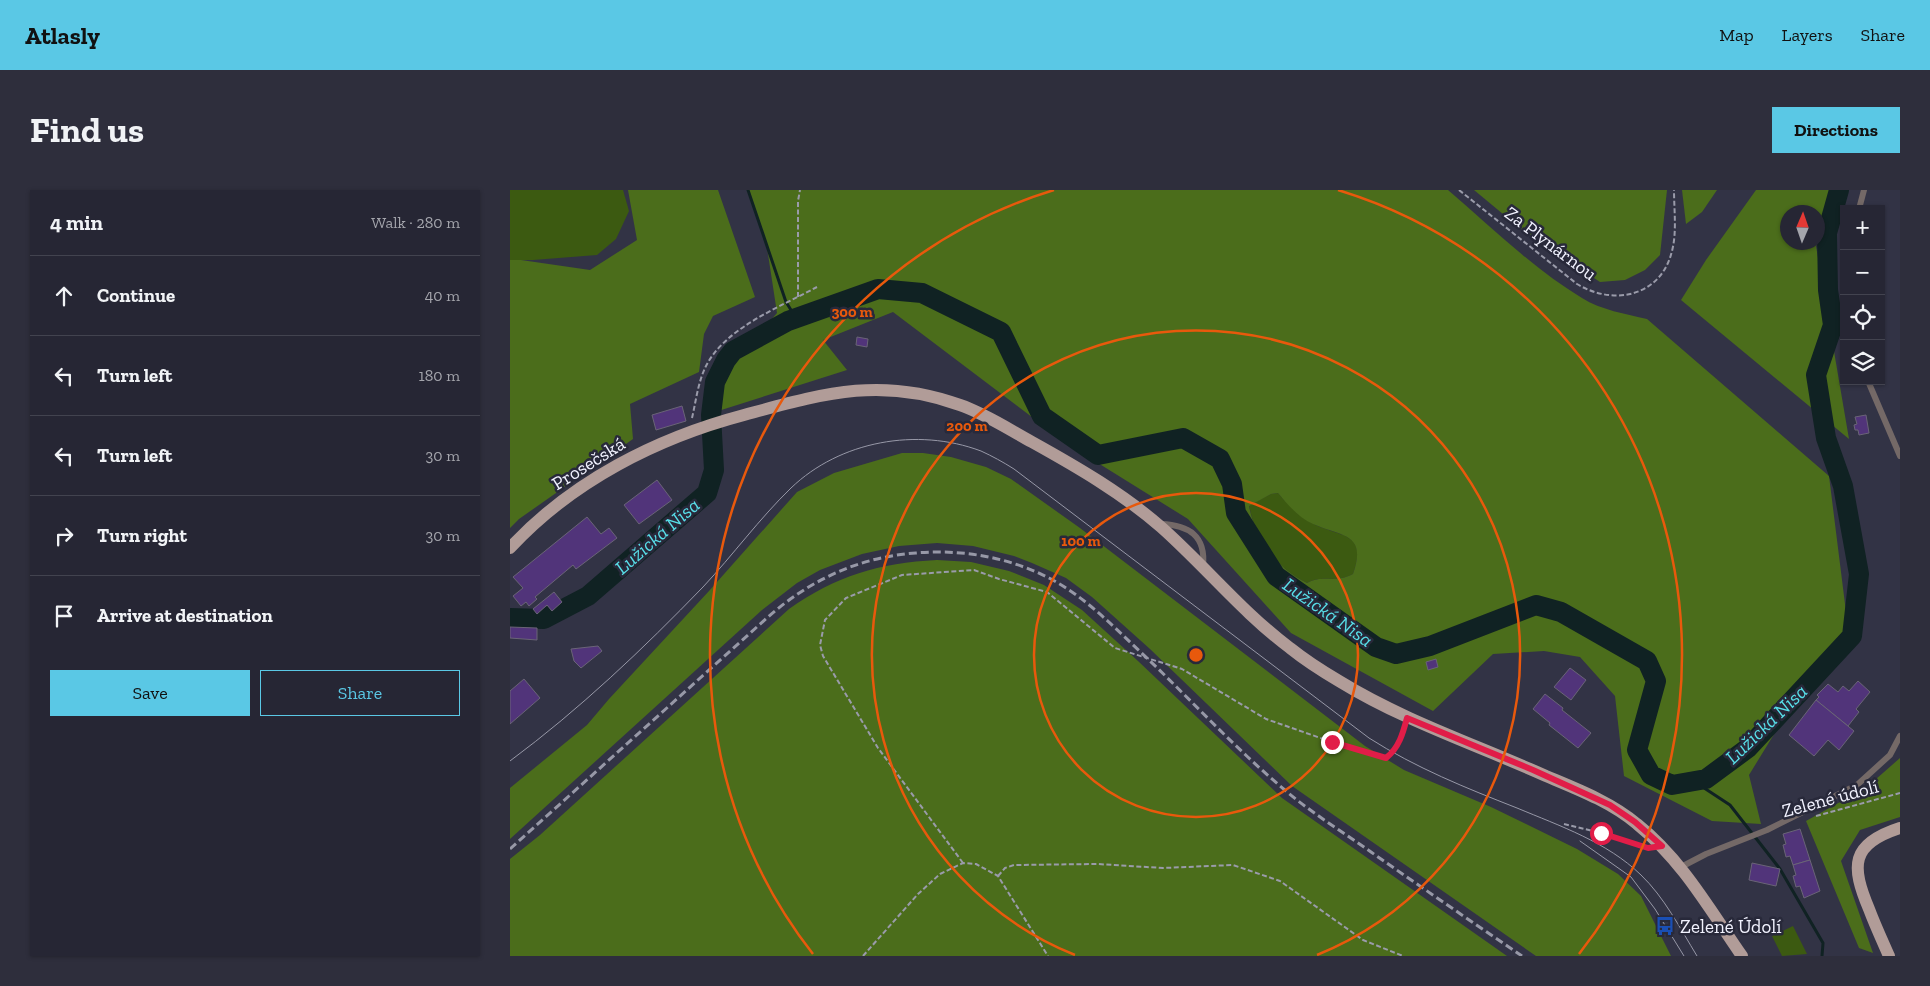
<!DOCTYPE html>
<meta charset="utf-8">
<style>
:root{--surface:#262634;--page:#2e2e3c;--text:#f1f3f6;--muted:#a4a5ac;--line:#42434f;--accent:#5ac8e5}
body{margin:0;font-family:"Zilla Slab",serif;background:var(--page);color:var(--text)}
.controls{position:absolute;right:15px;top:15px;display:grid;overflow:hidden;border-radius:0px;box-shadow:0 1px 4px #0004}
.controls button{width:45px;height:45px;display:grid;place-items:center;padding:0;border:0;border-bottom:1px solid var(--line);background:var(--surface);color:var(--text);font:25px sans-serif}
.compass{position:absolute;left:1270px;top:15px;width:45px;height:45px;border-radius:50%;background:var(--surface);box-shadow:0 1px 4px #0004;rotate:2deg}
.stop{position:absolute;width:15px;height:15px;margin:-11px;border:4px solid #e11d48;border-radius:50%;background:#fff}
.stop.end{background:#e11d48;border-color:#fff;box-shadow:0 1px 5px #0008}
.list{margin:0;padding:0;list-style:none}
h2{display:flex;justify-content:space-between;align-items:center;height:65px;margin:0;padding:0 20px;font-size:21px}
h2 small{font-size:16px;font-weight:400;color:var(--muted)}
.list li{display:grid;grid-template-columns:32px 1fr auto;gap:15px;align-items:center;box-sizing:border-box;height:80px;padding:0 20px;border-top:1px solid var(--line)}
.list b{display:block;font-size:19px;white-space:nowrap}
.list em{font-size:16px;font-style:normal;color:var(--muted)}
.actions{display:flex;gap:10px;padding:15px 20px}
.actions a{flex:1;padding:11px 0;border:1px solid var(--accent);border-radius:0px;text-align:center;font-size:18px;color:var(--accent)}
.actions .main{background:var(--accent);color:#111}
.icon{flex:none;width:28px;height:28px;fill:none;stroke:currentColor;stroke-width:2;stroke-linecap:round;stroke-linejoin:round}
.map{position:relative;flex:none;width:1390px;height:766px;overflow:hidden;border-radius:0px}
header{display:flex;align-items:center;gap:30px;box-sizing:border-box;height:70px;padding:0 25px;background:var(--accent);color:#111}
header strong{font-size:24px}
nav{display:flex;gap:28px;margin-inline-start:auto;font-size:18px}
.intro{display:flex;align-items:center;justify-content:space-between;box-sizing:border-box;height:120px;padding:0 30px}
h1{margin:0;font-size:35px}
.button{padding:12px 22px;border-radius:0px;background:var(--accent);color:#111;font-size:18px;font-weight:700}
main{display:flex;gap:30px;padding:0 30px}
aside{flex:1;background:var(--surface);border-radius:0px;box-shadow:0 1px 4px #0004}
.map>svg:first-child{display:block}
.green{fill:#3c5a11}
.forest{fill:#4b6d1b;fill-rule:evenodd}
.lines{fill:none;stroke-linecap:round;stroke-linejoin:round}
.stream{stroke:#102223;stroke-width:3}
.river{stroke:#102223;stroke-width:20}
.building{fill:#51347a;stroke:#6a6477}
.path{stroke:#9a9baa;stroke-width:2;stroke-dasharray:5 2.5;stroke-linecap:butt}
.service{stroke:#746967;stroke-width:6}
.primary{stroke:#b19c98;stroke-width:12}
.tram{stroke:#9798a7;stroke-width:1}
.rail{stroke:#9798a7;stroke-width:3;stroke-dasharray:8 4;stroke-linecap:butt}
.route{stroke:#e11d48;stroke-width:6}
.ring{fill:none;stroke:#e8590c;stroke-width:2.5}
.labels{text-anchor:middle;stroke-width:5;stroke-linejoin:round;paint-order:stroke}
.street-label{font-size:19px;fill:#f2f3ff;stroke:#28293a}
.poi-label{font-size:19px;fill:#f2f3ff;stroke:#28293a;text-anchor:start}
.water-label{font-size:20px;font-style:italic;fill:#58dfe9;stroke:#28293a}
.centre{fill:#e8590c;stroke:#28293a;stroke-width:2.5}
.ring-label{font-size:15px;text-anchor:middle;font-weight:bold;fill:#e8590c;stroke:#28293a;stroke-width:5;stroke-linejoin:round;paint-order:stroke}
</style>
<header>
<strong>Atlasly</strong>
<nav><a>Map</a><a>Layers</a><a>Share</a></nav>
</header>
<div class="intro"><h1>Find us</h1><a class="button">Directions</a></div>
<main>
<aside>
<h2>4 min<small>Walk · 280 m</small></h2>
<ul class="list">
<li><svg class="icon" aria-label="ahead" viewBox="0 0 24 24"><path d="M12 20V5M6 11l6-6 6 6"/></svg><div><b>Continue</b></div><em>40 m</em></li>
<li><svg class="icon" aria-label="left" viewBox="0 0 24 24"><path d="M17 20v-9H6M10 6l-5 5 5 5"/></svg><div><b>Turn left</b></div><em>180 m</em></li>
<li><svg class="icon" aria-label="left" viewBox="0 0 24 24"><path d="M17 20v-9H6M10 6l-5 5 5 5"/></svg><div><b>Turn left</b></div><em>30 m</em></li>
<li><svg class="icon" aria-label="right" viewBox="0 0 24 24"><path d="M7 20v-9h11M14 6l5 5-5 5"/></svg><div><b>Turn right</b></div><em>30 m</em></li>
<li><svg class="icon" aria-label="arrive" viewBox="0 0 24 24"><path d="M6 21V4h12l-3 4 3 4H6"/></svg><div><b>Arrive at destination</b></div></li>
</ul>
<div class="actions"><a class="main">Save</a><a>Share</a></div>
</aside>
<div class="map">
<svg width="1390" height="766" viewBox="0 0 1390 766">
<rect width="100%" height="100%" fill="#323345"/>
<!-- green -->
<g class="green">
<path d="M0,0H113L119,21L106,49L87,65L23,70H0Z"/>
<path d="M768,303C778,314 787,325 800,332C827,348 859,339 843,384C824,394 814,384 797,393C764,376 746,351 739,315L761,304Z"/>
<path d="M1283,736L1297,764L1272,766L1262,746Z"/>
</g>
<!-- forest -->
<g class="forest">
<path d="M118,0H208L245,107L203,126L194,144L189,182L120,214L123,249L9,329L0,338V70H11L80,80L127,50Z"/>
<path d="M238,0H938C980,36 1025,80 1072,108C1091,120 1116,124 1137,129L1319,286L1339,446L1266,541L1239,585L1251,634L1202,631L1114,586L1105,506L1070,467L1034,461L983,464L923,521L781,443L678,329L559,255L383,122L313,150L337,180L205,222L220,177L267,123L256,51ZM768,303C778,315 789,328 803,334C833,347 857,343 843,384C824,394 814,384 797,393C764,376 746,351 739,316L761,304Z"/>
<path d="M964,0H1157L1150,65L1135,80L1115,90L1090,92L1011,39Z"/>
<path d="M1172,0H1207L1192,22L1176,34Z"/>
<path d="M1246,0H1326L1308,51V22H1278V52L1307,53L1306,56L1339,249L1171,110L1196,70Z"/>
<path d="M392,263H413L441,267L476,277L501,289L570,338L855,556L894,580L981,617L1067,659L1108,684L1131,706L1161,766H1026L782,596L640,459L582,407L556,388L522,373L504,366L463,356L427,353L389,356L352,364L310,380L287,393L252,420L0,649V598L77,535L99,509L199,401L287,302L324,283Z"/>
<path d="M427,370L461,372L499,381L534,395L572,420L628,471L772,608L997,766H0V669L30,645L279,419C326,386 369,373 427,370Z"/>
<path d="M1390,568V627L1350,640L1331,671L1363,763L1349,758L1296,631L1357,597Z"/>
</g>
<g class="lines">
<!-- stream -->
<g class="stream">
<path d="M238,0L276,112L286,128"/>
<path d="M1185,592L1220,615L1270,679L1313,753L1312,766"/>
</g>
<!-- river -->
<path class="river" d="M0,428L34,429L78,406L197,303L204,280L201,225L205,192L216,170L223,161L278,131L368,99L412,103L491,142L532,226L588,265L673,248L710,269L722,294L726,323L766,386L866,457L886,464L920,456L1026,415L1051,422L1137,471L1146,491L1127,560L1141,585L1162,595L1196,589L1238,558L1342,446L1349,384L1333,296L1316,248L1306,185L1323,135L1318,100L1317,43L1329,0"/>
</g>
<!-- building -->
<g class="building">
<path d="M347,147L358,149L357,157L346,155Z"/>
<path d="M172,216L176,231L146,240L142,225Z"/>
<path d="M1356,225L1359,243L1349,245L1348,240H1345L1344,235L1347,234L1345,227Z"/>
<path d="M147,290L162,310L129,334L114,315Z"/>
<path d="M77,327L91,344L99,338L107,348L66,379L63,375L25,407L27,409L19,416L16,412L11,416L3,406L13,398L3,387Z"/>
<path d="M44,402L52,412L42,421L37,415L27,424L23,419Z"/>
<path d="M0,437L27,438V450L0,448Z"/>
<path d="M88,456L92,461L71,478L64,471L61,459Z"/>
<path d="M926,469L928,477L918,480L916,472Z"/>
<path d="M1060,478L1076,490L1061,510L1044,497Z"/>
<path d="M14,489L30,508L0,534V501Z"/>
<path d="M1348,491L1360,502L1346,519L1349,522L1338,536L1306,510L1309,507L1307,505L1318,494L1328,502L1333,496L1339,501Z"/>
<path d="M1035,504L1053,518L1052,520L1081,543L1068,558L1039,535L1040,533L1023,519Z"/>
<path d="M1306,510L1344,541L1329,560L1318,550L1304,566L1279,545Z"/>
<path d="M1290,639L1300,670L1283,675L1280,666L1276,667L1273,655L1276,654L1273,644Z"/>
<path d="M1300,670L1310,701L1294,708L1290,696L1286,697L1283,686L1286,685L1283,675Z"/>
<path d="M1242,673L1270,679L1266,696L1239,690Z"/>
</g>
<g class="lines">
<!-- path -->
<g class="path">
<path d="M949,0L1067,94C1103,116 1151,107 1162,61C1167,42 1164,20 1164,0"/>
<path d="M288,107V11L290,0"/>
<path d="M182,228C186,211 188,192 196,176C215,138 270,117 307,97"/>
<path d="M1306,626L1390,603"/>
<path d="M1054,634L1091,643L1135,657"/>
<path d="M453,673L368,558L313,466L310,455L315,430L336,408L392,385L464,380L489,389L537,402L605,458L672,479L756,529L822,552L876,568C886,561 892,549 895,538"/>
<path d="M488,686L495,678L504,675L587,674L653,678L723,675L770,691L853,750L893,766"/>
<path d="M353,766L408,704L430,684L453,673L466,674L488,686L538,766"/>
</g>
<!-- service -->
<g class="service">
<path d="M1349,19L1354,0"/>
<path d="M1358,191L1390,266"/>
<path d="M651,334C679,335 696,346 693,376"/>
<path d="M1171,677L1196,664L1257,640L1347,595L1380,565L1390,546"/>
</g>
<!-- primary -->
<g class="primary">
<path d="M0,358C62,291 147,248 234,225C312,204 370,186 450,215C476,224 498,239 522,252C567,277 612,303 651,337C695,376 733,423 780,458C795,470 812,481 829,491C894,531 967,555 1036,586C1067,599 1101,612 1127,634C1172,670 1200,720 1232,766"/>
<path d="M1379,766C1372,750 1365,735 1359,719C1341,676 1340,654 1390,638"/>
</g>
<!-- tram -->
<g class="tram">
<path d="M0,571C70,519 133,459 193,397C223,365 249,329 281,298C330,251 407,237 471,261C482,266 493,272 504,279L859,548C906,578 956,598 1007,618C1050,636 1097,652 1131,685C1154,707 1170,738 1187,766"/>
<path d="M1070,651L1121,687L1145,719L1174,766"/>
</g>
<!-- rail -->
<path class="rail" d="M0,659L258,427C300,390 349,367 406,363C451,359 498,367 539,388C570,404 596,429 621,453C673,501 721,555 776,601C803,624 833,642 861,662C911,697 962,732 1012,766"/>
</g>
<g class="lines">
<!-- route -->
<path class="route" d="M822,552L876,568C889,558 893,543 897,528L1023,580L1100,615L1125,632L1152,656L1138,658L1091,643"/>
</g>
<!-- distance rings -->
<g class="ring">
<circle cx="686" cy="465" r="162"/>
<path d="M565 765A324 324 0 1 1 807 765"/>
<path d="M303 764A486 486 0 0 1 544 0M828 0A486 486 0 0 1 1069 764"/>
</g>
<!-- icons -->
<defs>
<g id="bus-bare" transform="scale(1.5)"><path d="M-5-6H5V4H4V6H2V4H-2V6H-4V4H-5ZM-3.5-4V0h7V-4ZM-3.5 1.2v1.5H-2V1.2ZM2 1.2v1.5H3.5V1.2Z" fill="#1a4fb4" stroke="#28293a" stroke-width="2.5" paint-order="stroke"/></g>
</defs>
<g fill-rule="evenodd">
<use href="#bus-bare" x="1155" y="736"/>
</g>
<g class="labels">
<!-- street labels -->
<g class="street-label">
<text transform="translate(1041 53) rotate(37)" y="7">Za Plynárnou</text>
<text transform="translate(78 273) rotate(-32)" y="7">Prosečská</text>
<text transform="translate(1320 608) rotate(-15)" y="7">Zelené údolí</text>
</g>
<!-- poi labels -->
<g class="poi-label">
<text x="1170" y="743">Zelené Údolí</text>
</g>
<!-- water labels -->
<g class="water-label">
<text transform="translate(147 346) rotate(-41)" y="7">Lužická Nisa</text>
<text transform="translate(818 422) rotate(35)" y="7">Lužická Nisa</text>
<text transform="translate(1256 534) rotate(-44)" y="7">Lužická Nisa</text>
</g>
</g>
<circle cx="686" cy="465" r="8" class="centre"/>
<g class="ring-label">
<text x="342" y="127">300 m</text>
<text x="457" y="241">200 m</text>
<text x="571" y="356">100 m</text>
</g>
</svg>
<div class="controls">
<button>+</button>
<button>−</button>
<button><svg class="icon" aria-label="locate" viewBox="0 0 24 24"><circle cx="12" cy="12" r="6"/><path d="M12 2v4M12 18v4M2 12h4M18 12h4"/></svg></button>
<button><svg class="icon" aria-label="layers" viewBox="0 0 24 24"><path d="M12 4l9 5-9 5-9-5zM3 14l9 5 9-5"/></svg></button>
</div>
<svg class="compass" viewBox="-18 -18 36 36"><path d="M0-13l5 13h-10z" fill="#e53935"/><path d="M0 13l5-13h-10z" fill="#a4a5ac"/></svg>
<div class="stop" style="left:1091px;top:643px"></div>
<div class="stop end" style="left:822px;top:552px"></div>
</div>
</main>
